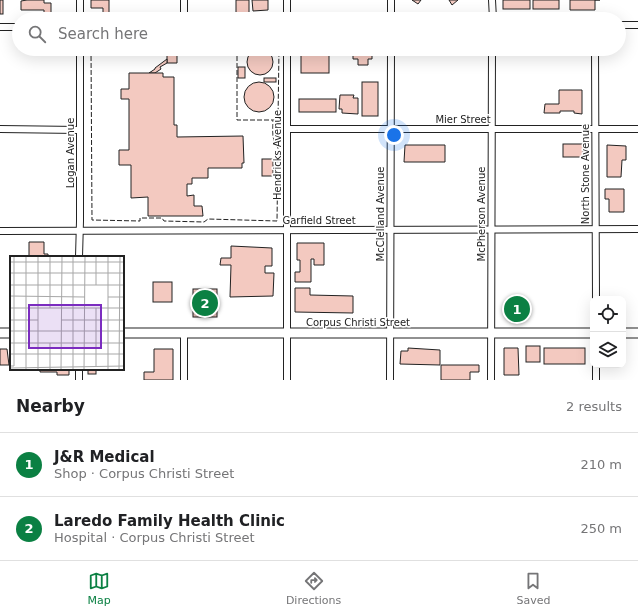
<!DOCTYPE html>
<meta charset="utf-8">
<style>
:root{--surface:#fff;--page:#f6f6f6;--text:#202124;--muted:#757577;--line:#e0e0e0;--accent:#0b8043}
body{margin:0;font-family:"DejaVu Sans",sans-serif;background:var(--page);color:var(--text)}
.controls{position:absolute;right:12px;bottom:12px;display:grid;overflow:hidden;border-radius:8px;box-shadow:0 4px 16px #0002}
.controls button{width:36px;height:36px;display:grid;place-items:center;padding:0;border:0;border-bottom:1px solid var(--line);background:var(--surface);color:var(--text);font:20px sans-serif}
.you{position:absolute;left:394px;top:135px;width:14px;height:14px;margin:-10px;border:3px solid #fff;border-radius:50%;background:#1a73e8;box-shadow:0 0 0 6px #1a73e833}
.badge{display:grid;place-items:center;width:26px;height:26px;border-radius:50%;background:var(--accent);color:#fff;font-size:13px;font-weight:700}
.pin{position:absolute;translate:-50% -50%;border:2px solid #fff;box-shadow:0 1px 4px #0006}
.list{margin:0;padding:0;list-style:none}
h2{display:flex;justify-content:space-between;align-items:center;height:52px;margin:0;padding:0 16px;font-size:17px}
h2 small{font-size:13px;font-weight:400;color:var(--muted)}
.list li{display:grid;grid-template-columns:26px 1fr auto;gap:12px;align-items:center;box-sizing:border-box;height:64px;padding:0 16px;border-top:1px solid var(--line)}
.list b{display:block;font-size:15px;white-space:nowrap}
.list p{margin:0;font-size:13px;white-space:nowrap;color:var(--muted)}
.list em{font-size:13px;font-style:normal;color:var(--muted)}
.icon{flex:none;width:22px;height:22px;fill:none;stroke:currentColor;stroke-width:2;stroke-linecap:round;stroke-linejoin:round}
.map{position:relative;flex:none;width:638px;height:380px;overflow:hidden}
.search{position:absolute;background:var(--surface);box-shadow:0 4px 16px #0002;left:12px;right:12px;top:12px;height:44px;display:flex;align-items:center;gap:10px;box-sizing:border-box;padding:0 14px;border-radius:22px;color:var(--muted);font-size:15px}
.sheet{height:180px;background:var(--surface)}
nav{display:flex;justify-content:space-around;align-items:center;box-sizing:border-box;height:56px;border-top:1px solid var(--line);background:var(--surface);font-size:11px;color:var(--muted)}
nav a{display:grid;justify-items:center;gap:2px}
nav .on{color:var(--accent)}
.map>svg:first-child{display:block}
.building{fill:#f3c9c0;stroke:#222}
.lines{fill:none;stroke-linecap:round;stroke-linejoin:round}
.street-casing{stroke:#222;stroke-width:8}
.secondary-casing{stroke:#222;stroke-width:11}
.street{stroke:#fff;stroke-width:6}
.secondary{stroke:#fff;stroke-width:9}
.fence{stroke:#222;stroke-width:1;stroke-dasharray:5 2;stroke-linecap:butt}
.labels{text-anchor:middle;stroke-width:3;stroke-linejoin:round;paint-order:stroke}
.street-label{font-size:10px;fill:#222;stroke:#fff}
.inset-road{fill:none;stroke:#a7a7a7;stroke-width:1}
.view{fill:#7b2cbf;fill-opacity:0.15;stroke:#7b2cbf;stroke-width:2}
.inset-edge{fill:none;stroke:#222;stroke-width:2}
</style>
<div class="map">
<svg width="638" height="380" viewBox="0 0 638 380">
<rect width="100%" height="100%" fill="#fff"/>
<!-- building -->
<g class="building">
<rect x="0" y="0" width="3" height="14"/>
<path d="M27,0H44V3H51V14H44V10H21V1Z"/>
<path d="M91,0H109V13H103V8H91Z"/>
<rect x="236" y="0" width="13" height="13"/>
<path d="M252,0H268V10L253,11Z"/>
<path d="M412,0H421L418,4Z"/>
<path d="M449,0H458L452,5Z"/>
<rect x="503" y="0" width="27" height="9"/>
<rect x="533" y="0" width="26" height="9"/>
<path d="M570,0H600H595V10H570Z"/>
<path d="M169,49H177V63H167V54H169Z"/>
<path d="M353,49H372V59H368V65H358V59H353Z"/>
<circle cx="260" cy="62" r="13"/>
<rect x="301" y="55" width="28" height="18"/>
<path d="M167,59V63L160,67L161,69L155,73H149L155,69V68Z"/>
<rect x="238" y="67" width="7" height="11"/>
<path d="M129,73H163V77H174V125H177V137L243,136L244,163H242V168H208V178H192V184H187V196L194,195V206H202L203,216H148V197L131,198V165H119V150H129V99H121V89H129Z"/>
<rect x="264" y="78" width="12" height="4"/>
<rect x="362" y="82" width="16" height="34"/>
<circle cx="259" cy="97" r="15"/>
<path d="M559,90H582V114L574,113V111H560V113H544L545,104H559Z"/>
<path d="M340,95H354L353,98H358V114L342,113V109H339Z"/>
<rect x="299" y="99" width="37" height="13"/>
<rect x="563" y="144" width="20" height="13"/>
<path d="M405,145H445V162H404Z"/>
<path d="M607,145L626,146V160H622L621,177H607Z"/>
<rect x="262" y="159" width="11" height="17"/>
<path d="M605,189H624V212H609V199H605Z"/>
<path d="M29,242H44V254H48V257H29Z"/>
<path d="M297,243H324V265H314V259H311V282H295V272H300V260H297Z"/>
<path d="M231,246L272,248V266H265V273H274L273,296L230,297L231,265H220L221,258H231Z"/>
<rect x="153" y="282" width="19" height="20"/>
<path d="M295,288H310V295L353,296V313L295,312Z"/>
<rect x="193" y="289" width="24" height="28"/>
<rect x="526" y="346" width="14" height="16"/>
<path d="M408,348L440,350V365L400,364L401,351H408Z"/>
<path d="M504,348H518L519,375H504Z"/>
<rect x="544" y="348" width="41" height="16"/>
<path d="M0,349H7L9,365H0Z"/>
<path d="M154,349H173V380H144V372H154Z"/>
<path d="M441,365H479V372H470V380H441Z"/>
<path d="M40,369H69V375H57V372H40Z"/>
<rect x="88" y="369" width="8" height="5"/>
</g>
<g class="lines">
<!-- street casing -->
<g class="street-casing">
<g id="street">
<path d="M391,0V19"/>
<path d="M492,0L493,19"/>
<path d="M80,19V0"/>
<path d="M184,19V0"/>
<path d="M287,19V0"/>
<path d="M619,25H638"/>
<path d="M0,27H19"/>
<path d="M595,49L596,299"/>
<path d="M0,129L79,130"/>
<path d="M287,129H638"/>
<path d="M0,231L638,229"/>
<path d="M79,257L80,221V49"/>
<path d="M596,365V380"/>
<path d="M79,369V380"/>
<path d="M184,380V333"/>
<path d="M287,380V49"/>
<path d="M390,380L391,49"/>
<path d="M491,380L492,49"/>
</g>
</g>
<!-- secondary casing -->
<g class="secondary-casing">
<g id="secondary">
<path d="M0,333H11"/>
<path d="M123,333H593"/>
<path d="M623,333H638"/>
</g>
</g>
<!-- street -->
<use href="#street" class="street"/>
<!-- secondary -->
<use href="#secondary" class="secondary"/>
<!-- fence -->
<g class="fence">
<path d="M91,49L92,220L140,221V218H162L164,221L204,222L208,219L277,221L278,148C271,138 273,132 273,120H278L279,49"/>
<path d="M237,49V120H273"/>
</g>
</g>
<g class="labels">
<!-- street labels -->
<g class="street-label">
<text x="463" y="123">Mier Street</text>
<text transform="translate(70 153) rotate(-90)" y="4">Logan Avenue</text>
<text transform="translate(277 155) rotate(-90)" y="4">Hendricks Avenue</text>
<text transform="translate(585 174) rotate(-90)" y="4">North Stone Avenue</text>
<text transform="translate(380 214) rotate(-90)" y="4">McClelland Avenue</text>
<text transform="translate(481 214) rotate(-90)" y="4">McPherson Avenue</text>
<text x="319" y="224">Garfield Street</text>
<text x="358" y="326">Corpus Christi Street</text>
</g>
</g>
<!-- overview -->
<g transform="translate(10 256)">
<rect width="114" height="114" fill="#fff"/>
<path class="inset-road" d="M0,6H114M0,17H114M0,29H114M86,29V0M0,40L75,41M98,41H114M0,52H114M40,52V0M0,64H28M51,64H114M0,75H114M0,87H114M40,87V114M0,98H114M0,110H4V0M86,110V52M0,112L114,110M16,114V0M28,114V0M51,114L52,0M63,114V0M74,114L75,0M98,114V0M109,114L110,0"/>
<path class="view" d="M19,49H91V92H19Z"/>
<rect width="114" height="114" class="inset-edge"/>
</g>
</svg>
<div class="controls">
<button><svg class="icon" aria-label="locate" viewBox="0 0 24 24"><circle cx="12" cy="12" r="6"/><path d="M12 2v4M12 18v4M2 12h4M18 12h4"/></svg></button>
<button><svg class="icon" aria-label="layers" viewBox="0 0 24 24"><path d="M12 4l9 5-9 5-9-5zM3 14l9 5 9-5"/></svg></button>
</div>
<div class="you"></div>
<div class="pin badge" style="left:517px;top:309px">1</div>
<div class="pin badge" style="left:205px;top:303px">2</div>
<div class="search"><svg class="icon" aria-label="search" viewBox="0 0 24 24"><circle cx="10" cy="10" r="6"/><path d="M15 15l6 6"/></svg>Search here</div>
</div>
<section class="sheet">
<h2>Nearby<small>2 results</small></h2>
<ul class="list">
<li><span class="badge">1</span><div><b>J&amp;R Medical</b><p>Shop · Corpus Christi Street</p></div><em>210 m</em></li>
<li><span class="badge">2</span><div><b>Laredo Family Health Clinic</b><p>Hospital · Corpus Christi Street</p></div><em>250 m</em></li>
</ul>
</section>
<nav>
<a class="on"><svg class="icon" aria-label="map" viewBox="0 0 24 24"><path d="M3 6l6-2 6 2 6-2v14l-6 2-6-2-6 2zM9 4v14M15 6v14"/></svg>Map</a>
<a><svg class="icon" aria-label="directions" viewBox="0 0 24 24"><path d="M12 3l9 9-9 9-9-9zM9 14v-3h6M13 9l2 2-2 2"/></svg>Directions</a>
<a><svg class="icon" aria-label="saved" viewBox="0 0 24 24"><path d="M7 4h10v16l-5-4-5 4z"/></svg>Saved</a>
</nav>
